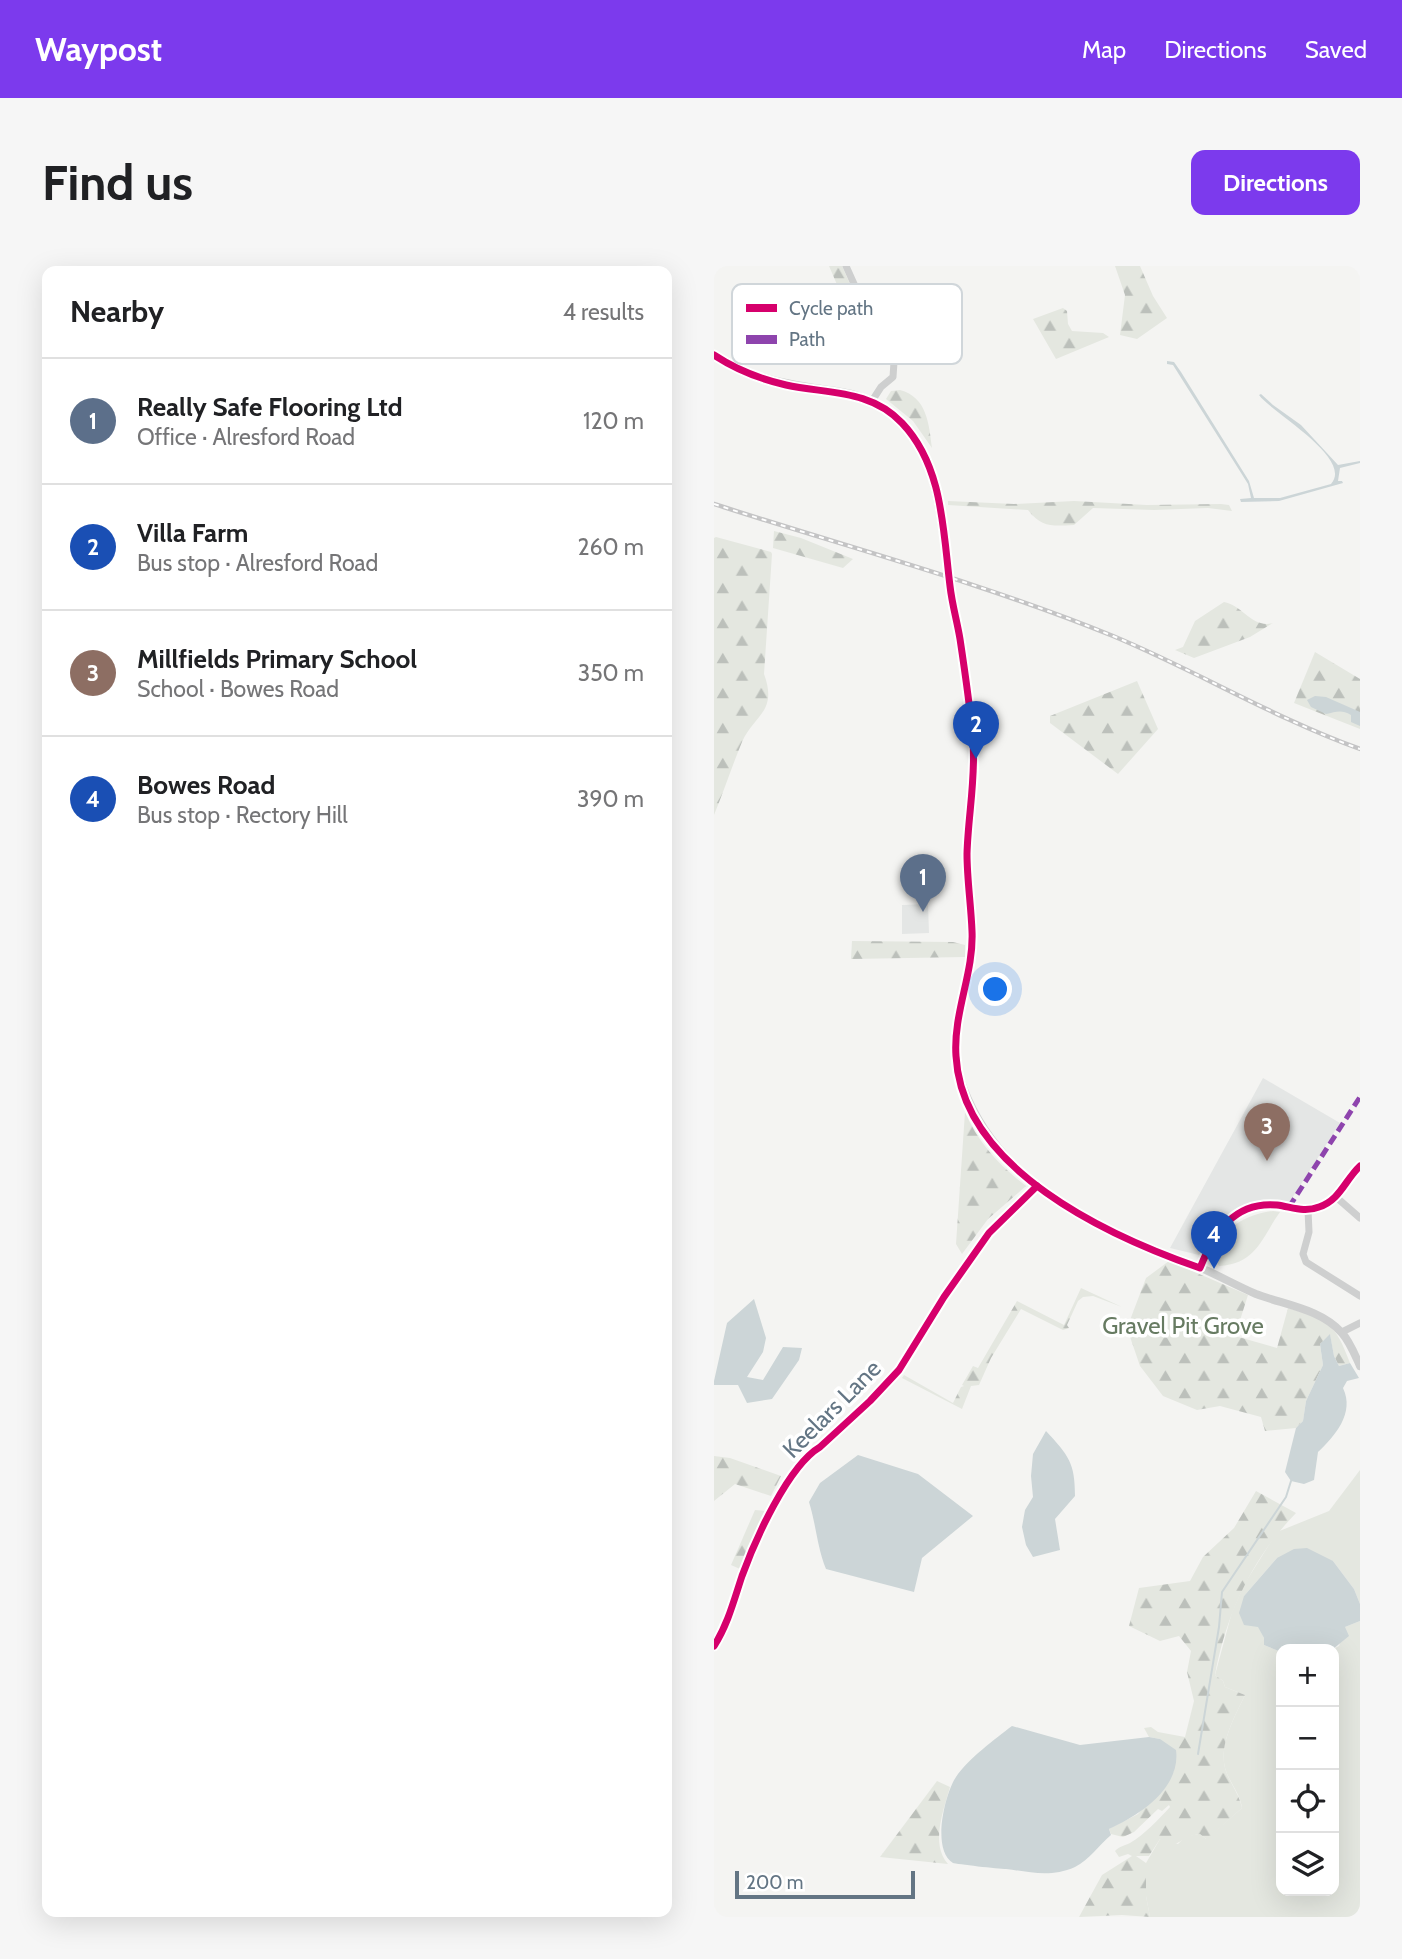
<!DOCTYPE html>
<meta charset="utf-8">
<style>
:root{--surface:#fff;--page:#f6f6f6;--text:#202124;--muted:#757577;--line:#e0e0e0;--accent:#7c3aed}
body{margin:0;font-family:Cabin,sans-serif;background:var(--page);color:var(--text)}
.controls{position:absolute;right:21px;bottom:21px;display:grid;overflow:hidden;border-radius:14px;box-shadow:0 7px 28px #0002}
.controls button{width:63px;height:63px;display:grid;place-items:center;padding:0;border:0;border-bottom:2px solid var(--line);background:var(--surface);color:var(--text);font:35px sans-serif}
.scale{position:absolute;left:21px;bottom:18px;width:180px;box-sizing:border-box;padding-left:7px;border:4px solid #637584;border-top:0;font-size:19px;line-height:24px;white-space:nowrap;color:#637584;-webkit-text-stroke:5px #fff;paint-order:stroke}
.you{position:absolute;left:282px;top:724px;width:24px;height:24px;margin:-18px;border:5px solid #fff;border-radius:50%;background:#1a73e8;box-shadow:0 0 0 10px #1a73e833}
.badge{display:grid;place-items:center;width:46px;height:46px;border-radius:50%;background:var(--accent);color:#fff;font-size:23px;font-weight:700}
.pin{position:absolute;translate:-50% -58px;filter:drop-shadow(0 2px 4px #0008)}
.pin::after{content:'';position:absolute;top:37px;width:24px;height:21px;background:inherit;clip-path:polygon(0 0,100% 0,50% 100%)}
.list{margin:0;padding:0;list-style:none}
h2{display:flex;justify-content:space-between;align-items:center;height:91px;margin:0;padding:0 28px;font-size:30px}
h2 small{font-size:23px;font-weight:400;color:var(--muted)}
.list li{display:grid;grid-template-columns:46px 1fr auto;gap:21px;align-items:center;box-sizing:border-box;height:126px;padding:0 28px;border-top:2px solid var(--line)}
.list b{display:block;font-size:26px;white-space:nowrap}
.list p{margin:0;font-size:23px;white-space:nowrap;color:var(--muted)}
.list em{font-size:23px;font-style:normal;color:var(--muted)}
.icon{flex:none;width:38px;height:38px;fill:none;stroke:currentColor;stroke-width:2;stroke-linecap:round;stroke-linejoin:round}
.map{position:relative;flex:none;width:646px;height:1651px;overflow:hidden;border-radius:14px}
header{display:flex;align-items:center;gap:42px;box-sizing:border-box;height:98px;padding:0 35px;background:var(--accent);color:#fff}
header strong{font-size:33px}
nav{display:flex;gap:38px;margin-inline-start:auto;font-size:24px}
.intro{display:flex;align-items:center;justify-content:space-between;box-sizing:border-box;height:168px;padding:0 42px}
h1{margin:0;font-size:49px}
.button{padding:18px 32px;border-radius:14px;background:var(--accent);color:#fff;font-size:24px;font-weight:700}
main{display:flex;gap:42px;padding:0 42px}
aside{flex:1;background:var(--surface);border-radius:14px;box-shadow:0 7px 28px #0002}
.map>svg:first-child{display:block}
.built{fill:#e4e6e5}
.grass{fill:#e4e7e0}
.forest{fill:url(#forest-firs)}
.water{fill:#ccd5d7}
.lines{fill:none;stroke-linecap:round;stroke-linejoin:round}
.stream{stroke:#ccd5d7;stroke-width:2}
.minor{stroke:#cecfcf;stroke-width:7}
.tertiary{stroke:#cecfcf;stroke-width:8}
.rail-casing{stroke:#c4c4c5;stroke-width:4.5}
.rail{stroke:#fff;stroke-width:2;stroke-dasharray:5;stroke-linecap:butt}
.tertiary-bridge{stroke:#cecfcf;stroke-width:8}
.quiet{stroke:#8e44ad;stroke-width:5;stroke-dasharray:10 5;stroke-linecap:butt}
.cycleway-casing{stroke:#fff;stroke-width:11}
.cycleway{stroke:#d6006c;stroke-width:7}
.labels{text-anchor:middle;stroke-width:7;stroke-linejoin:round;paint-order:stroke}
.park-label{font-size:24px;fill:#677b62;stroke:#fff}
.street-label{font-size:24px;fill:#637584;stroke:#fff}
.key{fill:#fff;stroke:#d0d6da;stroke-width:2}
.key-label{font-size:19px;fill:#637584}
</style>
<header>
<strong>Waypost</strong>
<nav><a>Map</a><a>Directions</a><a>Saved</a></nav>
</header>
<div class="intro"><h1>Find us</h1><a class="button">Directions</a></div>
<main>
<aside>
<h2>Nearby<small>4 results</small></h2>
<ul class="list">
<li><span class="badge" style="background:#5c6f8a">1</span><div><b>Really Safe Flooring Ltd</b><p>Office · Alresford Road</p></div><em>120 m</em></li>
<li><span class="badge" style="background:#1a4fb4">2</span><div><b>Villa Farm</b><p>Bus stop · Alresford Road</p></div><em>260 m</em></li>
<li><span class="badge" style="background:#8d6e63">3</span><div><b>Millfields Primary School</b><p>School · Bowes Road</p></div><em>350 m</em></li>
<li><span class="badge" style="background:#1a4fb4">4</span><div><b>Bowes Road</b><p>Bus stop · Rectory Hill</p></div><em>390 m</em></li>
</ul>
</aside>
<div class="map">
<svg width="646" height="1651" viewBox="0 0 646 1651">
<defs>
<pattern id="forest-firs" width="22" height="20" patternUnits="userSpaceOnUse" patternTransform="scale(1.75)"><rect width="22" height="20" fill="#e4e7e0"/><path d="M5 1l3.5 6h-7zM16 11l3.5 6h-7z" fill="#bcc0bb"/></pattern>
</defs>
<rect width="100%" height="100%" fill="#f4f4f2"/>
<!-- built -->
<g class="built">
<path d="M214,638L215,667L188,668V639Z"/>
<path d="M549,812L626,857L575,937L552,934L536,936L517,946L501,960L485,989L456,982Z"/>
</g>
<!-- grass -->
<g class="grass">
<path d="M559,945L566,946C548,971 543,998 505,1000L498,987C508,962 533,948 559,945Z"/>
<path d="M646,1204V1338L640,1323L619,1295L563,1292L530,1330L550,1372V1379L567,1386V1625H620L619,1383L625,1380L631,1361L646,1355V1651H436L432,1630V1597L446,1573L464,1578L472,1570L486,1568L492,1573L528,1542C526,1527 515,1516 511,1502C505,1478 521,1450 531,1429L511,1421L509,1415L501,1409L518,1346L531,1317L563,1266L615,1245Z"/>
</g>
<!-- forest -->
<g class="forest">
<path d="M115,0H128L147,43L175,97L163,94L149,79Z"/>
<path d="M401,0H426L439,30L453,52L423,73L406,69L411,29Z"/>
<path d="M349,42L353,45L354,58L358,65L389,67L395,71L342,93L319,53Z"/>
<path d="M186,124C213,131 215,158 218,182L199,155L172,133L177,125Z"/>
<path d="M234,235L300,238L360,235L433,239L507,238L515,239L518,245L494,242L440,244L379,242L360,259C339,260 328,262 314,244L234,239Z"/>
<path d="M60,265L87,272L139,293L129,302L59,282Z"/>
<path d="M2,271L57,286L58,288L50,408C64,446 40,449 28,476C18,500 10,525 0,549V272Z"/>
<path d="M510,336C528,339 539,363 559,357L536,371L480,392L461,384L469,381L481,355Z"/>
<path d="M601,386L646,413V463L580,437Z"/>
<path d="M423,415L444,463L404,508L336,457V450Z"/>
<path d="M138,675L239,676L251,679V691L137,693Z"/>
<path d="M251,846C264,877 286,900 312,920L274,953L248,988L242,978Z"/>
<path d="M455,995L534,1029L521,1070L563,1082L574,1042C615,1054 621,1057 636,1097L625,1100L620,1090L616,1069L606,1078L609,1099L592,1135L589,1155L582,1162L551,1165L547,1151L506,1140L483,1144L449,1130L426,1100L413,1062L432,1012Z"/>
<path d="M367,1022L408,1041L379,1030L369,1031L364,1035L353,1059L355,1062L349,1064L307,1043L277,1092L265,1119L257,1120L248,1143L188,1112L190,1109L239,1137L247,1121L250,1120L248,1119L259,1100L264,1102L303,1035L350,1059Z"/>
<path d="M0,1190L16,1192L67,1210L57,1230L21,1218L0,1235Z"/>
<path d="M542,1225L582,1247C539,1291 512,1348 501,1409L509,1415L511,1421L531,1429C521,1450 505,1478 511,1502C515,1516 525,1527 528,1542L501,1566L499,1574L492,1573L486,1568C470,1570 468,1577 455,1580L446,1573L435,1590H422L432,1597V1630L436,1651L408,1649L365,1651L388,1609L418,1590L414,1588L405,1591L401,1585C406,1580 410,1580 416,1577C431,1568 444,1554 456,1541L455,1539L448,1545L444,1543L420,1566L409,1571L397,1568L395,1563L424,1548L460,1505L446,1473L435,1471L430,1462L437,1461L444,1466L471,1471L480,1435L473,1406L477,1385L465,1370L446,1375L415,1360L425,1322L476,1315L489,1291L520,1262Z"/>
<path d="M41,1244L52,1245L26,1303L17,1299Z"/>
<path d="M223,1515L236,1521C230,1543 216,1578 234,1598L166,1591Z"/>
</g>
<!-- water -->
<g class="water">
<path d="M453,95L460,96L467,106L535,215L540,232H566L617,218C640,192 558,147 545,129L547,128L559,139L587,159L624,199L646,195V197L626,202L624,215H628L629,217L565,235L527,236L526,233L537,232L534,218L459,99L453,98Z"/>
<path d="M601,430L612,431L646,446V460L637,456V449C627,443 622,446 612,448L597,441L593,434Z"/>
<path d="M40,1033L52,1072L49,1086L33,1111L49,1114L69,1081L88,1082L85,1094L58,1133L33,1137L24,1119H0V1115L13,1057Z"/>
<path d="M616,1068L620,1090L625,1100L636,1097L645,1112L633,1115L629,1122C641,1147 621,1170 604,1186L600,1214L590,1218L577,1215L571,1206L582,1162L589,1155L592,1135L609,1099L606,1078Z"/>
<path d="M332,1165C355,1190 361,1197 361,1230L341,1253L346,1284L319,1291L312,1279L308,1261L311,1244L319,1231L317,1210L319,1188Z"/>
<path d="M144,1189L204,1208L259,1250L208,1292L200,1326L112,1303C103,1281 102,1258 95,1236L106,1217Z"/>
<path d="M593,1282L619,1295L640,1323L646,1338V1355L631,1361L635,1370L619,1383H567V1386L550,1379V1372L544,1361L530,1359L525,1347L530,1330L563,1292L580,1283Z"/>
<path d="M298,1460L366,1479L435,1471L446,1473L462,1484C467,1522 426,1549 395,1563L397,1569C385,1579 375,1594 361,1601C336,1612 317,1606 292,1603C285,1603 242,1598 239,1597C217,1584 231,1527 242,1511C253,1494 282,1472 298,1460Z"/>
</g>
<g class="lines">
<!-- stream -->
<path class="stream" d="M484,1488L505,1361L508,1326L572,1231L577,1215"/>
<!-- minor -->
<g class="minor">
<path d="M132,0L162,67L180,96L179,111L167,121L158,135"/>
<path d="M622,931L646,952"/>
<path d="M594,944L595,966L589,988L592,996L646,1030"/>
<path d="M486,1002C500,967 520,935 563,939C578,941 590,947 605,941C626,934 631,914 646,900"/>
<path d="M628,1066L646,1057"/>
</g>
<!-- tertiary -->
<g class="tertiary">
<path d="M0,89C38,114 79,119 122,125C214,138 221,213 232,287"/>
<path d="M237,327C248,377 259,444 260,495C260,527 253,558 253,590C253,618 259,647 258,675C256,724 230,772 249,821C287,923 390,965 485,1001C504,1009 523,1020 542,1028C571,1039 607,1043 628,1067C636,1076 641,1089 646,1100"/>
<path d="M0,1380C14,1358 20,1334 28,1310C41,1274 74,1200 106,1181L156,1135L185,1104L230,1031L275,967L323,920"/>
</g>
<!-- rail casing -->
<g class="rail-casing">
<path id="rail" d="M0,238C133,281 269,317 399,370C483,405 560,452 646,483"/>
</g>
<!-- rail -->
<use href="#rail" class="rail"/>
<!-- tertiary-bridge -->
<path class="tertiary-bridge" d="M232,287L237,327"/>
<!-- quiet -->
<path class="quiet" d="M575,941L646,831"/>
<!-- cycleway casing -->
<g class="cycleway-casing">
<g id="cycleway">
<path d="M0,89C21,103 46,113 72,119C113,128 156,123 188,157C229,200 229,264 236,320C238,338 243,355 246,373C251,406 256,440 259,474C262,512 254,550 253,588C253,613 257,639 258,665C260,707 239,747 242,790C248,903 394,970 486,1002C500,967 520,935 563,939C578,941 590,947 605,941C626,934 631,914 646,900"/>
<path d="M0,1380C14,1358 20,1334 28,1310C41,1274 74,1200 106,1181L156,1135L185,1104L230,1031L275,967L323,920"/>
</g>
</g>
<!-- cycleway -->
<use href="#cycleway" class="cycleway"/>
</g>
<g class="labels">
<!-- park labels -->
<g class="park-label">
<text x="469" y="1068">Gravel Pit Grove</text>
</g>
<!-- street labels -->
<g class="street-label">
<text transform="translate(118 1143) rotate(-45)" y="8">Keelars Lane</text>
</g>
</g>
<!-- legend -->
<rect x="18" y="18" width="230" height="80" rx="10" class="key"/>
<rect x="32" y="38" width="31" height="8" fill="#d6006c"/>
<rect x="32" y="69" width="31" height="9" fill="#8e44ad"/>
<g class="key-label">
<text x="75" y="49">Cycle path</text>
<text x="75" y="80">Path</text>
</g>
</svg>
<div class="controls">
<button>+</button>
<button>−</button>
<button><svg class="icon" aria-label="locate" viewBox="0 0 24 24"><circle cx="12" cy="12" r="6"/><path d="M12 2v4M12 18v4M2 12h4M18 12h4"/></svg></button>
<button><svg class="icon" aria-label="layers" viewBox="0 0 24 24"><path d="M12 4l9 5-9 5-9-5zM3 14l9 5 9-5"/></svg></button>
</div>
<div class="scale">200 m</div>
<div class="you"></div>
<div class="pin badge" style="left:209px;top:646px;background:#5c6f8a">1</div>
<div class="pin badge" style="left:262px;top:493px;background:#1a4fb4">2</div>
<div class="pin badge" style="left:553px;top:895px;background:#8d6e63">3</div>
<div class="pin badge" style="left:500px;top:1003px;background:#1a4fb4">4</div>
</div>
</main>
